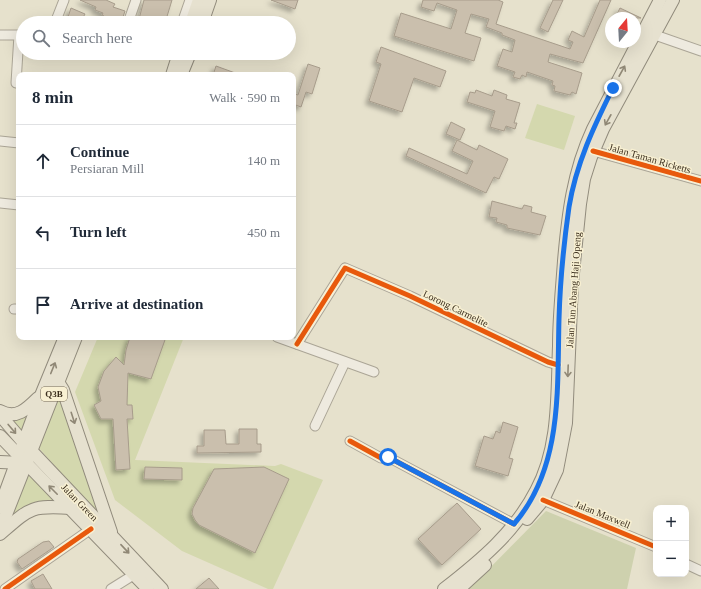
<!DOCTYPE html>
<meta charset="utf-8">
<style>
:root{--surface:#fff;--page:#f2f2f3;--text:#1f2937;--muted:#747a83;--line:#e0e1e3}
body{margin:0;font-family:Georgia,serif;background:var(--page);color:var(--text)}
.controls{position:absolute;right:12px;bottom:12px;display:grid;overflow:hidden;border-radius:8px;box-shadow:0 4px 16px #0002}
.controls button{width:36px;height:36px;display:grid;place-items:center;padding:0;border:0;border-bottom:1px solid var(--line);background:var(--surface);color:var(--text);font:20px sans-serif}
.compass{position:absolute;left:605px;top:12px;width:36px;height:36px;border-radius:50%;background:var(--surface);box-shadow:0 4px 16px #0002;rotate:18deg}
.stop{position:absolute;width:12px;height:12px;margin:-9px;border:3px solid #1a73e8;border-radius:50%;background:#fff}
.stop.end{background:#1a73e8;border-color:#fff;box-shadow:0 1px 4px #0008}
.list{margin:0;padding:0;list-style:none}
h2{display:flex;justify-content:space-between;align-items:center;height:52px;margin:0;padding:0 16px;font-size:17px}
h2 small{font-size:13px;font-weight:400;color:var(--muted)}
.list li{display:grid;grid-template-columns:26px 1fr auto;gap:12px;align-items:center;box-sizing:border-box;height:72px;padding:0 16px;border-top:1px solid var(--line)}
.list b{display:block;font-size:15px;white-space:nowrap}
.list p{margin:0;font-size:13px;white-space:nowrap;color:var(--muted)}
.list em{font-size:13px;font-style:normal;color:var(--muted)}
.icon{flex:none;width:22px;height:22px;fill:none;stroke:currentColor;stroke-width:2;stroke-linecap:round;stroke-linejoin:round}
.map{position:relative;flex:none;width:701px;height:589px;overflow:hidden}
.search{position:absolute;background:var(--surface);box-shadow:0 4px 16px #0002;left:16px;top:16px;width:280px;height:44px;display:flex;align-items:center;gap:10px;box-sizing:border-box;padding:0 14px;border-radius:22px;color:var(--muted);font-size:15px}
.panel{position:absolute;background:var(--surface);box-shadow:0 4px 16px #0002;left:16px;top:72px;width:280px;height:268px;border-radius:8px}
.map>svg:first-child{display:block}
.green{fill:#d4d8ae}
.cemetery{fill:#ced1ae}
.building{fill:#cabfad;stroke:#a79c8b;filter:url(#shadow)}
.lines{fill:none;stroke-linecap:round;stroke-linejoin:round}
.minor-casing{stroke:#aba596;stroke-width:11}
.major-casing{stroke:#918b7c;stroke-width:14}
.minor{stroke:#eeeadf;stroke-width:9}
.major{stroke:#e6e1cf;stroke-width:12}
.cycleway-casing{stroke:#f8f0d2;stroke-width:8}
.cycleway{stroke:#e8590c;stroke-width:5}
.oneway{stroke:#908876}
.route{stroke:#1a73e8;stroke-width:5}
.labels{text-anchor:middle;stroke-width:3;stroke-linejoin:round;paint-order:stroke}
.shield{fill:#f8f0d2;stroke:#746853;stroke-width:1}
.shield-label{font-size:9px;font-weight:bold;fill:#3b2e1d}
.street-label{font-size:10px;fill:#3b2e1d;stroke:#f8f0d2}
</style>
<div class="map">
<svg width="701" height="589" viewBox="0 0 701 589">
<defs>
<filter id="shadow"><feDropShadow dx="-3.5" dy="3.5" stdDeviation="2" flood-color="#0004"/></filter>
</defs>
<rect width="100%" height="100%" fill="#e6e1cc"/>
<!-- green -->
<g class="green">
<path d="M537,104L575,116L564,150L525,138Z"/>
<path d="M98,337H184L135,460L275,466L281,464L323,480L273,589H268L182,551L115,500L75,392Z"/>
<path d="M60,394L102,519L39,448Z"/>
<path d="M30,412L20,432L9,418Z"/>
<path d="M29,473L58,502L31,504L9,519Z"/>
</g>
<!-- cemetery -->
<path class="cemetery" d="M546,511L636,548L627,589H469Z"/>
<!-- building -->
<g class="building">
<path d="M80,0H106L115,4L113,7L125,11L121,23H100L104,16L102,15L103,13L95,10L96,7Z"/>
<path d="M144,0H172L165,23H138Z"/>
<path d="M271,0H298L295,9Z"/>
<path d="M423,0H498L503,2L496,24L570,49L573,42L568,40L572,31L584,37L600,0H611L583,63L550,54L548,62L582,73L576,94L572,92L570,95L554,91L555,86L552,85L553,81L527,72L526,77L522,75L520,79L513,77L515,72L497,66L503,49L512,52L515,40L502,35V33L486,27L489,19L471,14L465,33L481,38L474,61L394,36L401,13L451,29L457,10L437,3L434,11L421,7Z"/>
<path d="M553,0H563L548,32L540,28Z"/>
<path d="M71,8L85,14L80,23H66Z"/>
<path d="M620,8L641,18H615Z"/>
<path d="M381,47L446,71L440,87L414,78L402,112L369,101L381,64L376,62Z"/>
<path d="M308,64L320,68L312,94L306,92L301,107L293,104V93L298,95Z"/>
<path d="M216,66L238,74V75H213Z"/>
<path d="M476,90L492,96L494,90L507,95L506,99L520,103L514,123H517L515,129L506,126L504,131L490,127L495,111L467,102L470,92L475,93Z"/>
<path d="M451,122L465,129L460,140L446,134Z"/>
<path d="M457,140L477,150L479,145L508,159L499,179L494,177L486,193L406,156L409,148L467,174L473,161L452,151Z"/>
<path d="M492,201L522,209L524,205L532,207L531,212L546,216L540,235L507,228V225L496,222L497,218L489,217Z"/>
<path d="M130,337H166L151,379L128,373L127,405H132L133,419H127L130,469L116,470L113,419H101L94,405L101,401L98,387L104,371L116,357L124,365L126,350Z"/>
<path d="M503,422L518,427L509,458L513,459L508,476L475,466L484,436L493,439L496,431L500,433Z"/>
<path d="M239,429H257V444H261V452L197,453V446H204V430H225L226,444H239Z"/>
<path d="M145,467L182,468V480L144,479Z"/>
<path d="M264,467L289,479L255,553L199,525L195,520L192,514L193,508L214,469Z"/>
<path d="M457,503L481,529L442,565L418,539Z"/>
<path d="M49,541L54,547L22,569L17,562L18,559L43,542Z"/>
<path d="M43,574L52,589H35L31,581Z"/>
<path d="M209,578L219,589H196Z"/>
</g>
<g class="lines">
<!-- minor casing -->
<g class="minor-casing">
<g id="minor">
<path d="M55,23L64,0"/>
<path d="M128,23L136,0"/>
<path d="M182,23L190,0"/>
<path d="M0,35H23"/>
<path d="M655,35L701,51"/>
<path d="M16,83L19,35"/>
<path d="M0,141L19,143"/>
<path d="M593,151L701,181"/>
<path d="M0,203L19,205"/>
<path d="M14,309H19"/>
<path d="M277,337L374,372"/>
<path d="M297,344L345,268L410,296L548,362L558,365"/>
<path d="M315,426L345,362"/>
<path d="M350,441L381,458L388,457L514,524"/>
<path d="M543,500L656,547"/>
<path d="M686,564L701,571"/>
<path d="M5,589L91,529"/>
<path d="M111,589L135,574"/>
</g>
</g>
<!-- major casing -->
<g class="major-casing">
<g id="major">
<path d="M191,23L199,0"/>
<path d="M202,23L210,0"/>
<path d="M172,75L179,53"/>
<path d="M181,75L190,53"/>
<path d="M58,382L63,390L111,532"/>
<path d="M0,411C16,420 27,409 38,398"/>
<path d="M0,415L24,443L162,589"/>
<path d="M0,436L148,589"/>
<path d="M0,462L23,463"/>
<path d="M0,507L42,393L65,337"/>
<path d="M527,519L543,500L557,470L566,423L572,283L580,204L584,179L591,157L603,129L673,0"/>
<path d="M0,530L76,337"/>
<path d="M0,534C30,508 31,505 71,508"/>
<path d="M444,589C480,561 515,532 536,491C560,447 557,394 559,346C559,317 562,290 564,261C568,215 573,172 593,129L660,0"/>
<path d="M459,589L485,565"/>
</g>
</g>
<!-- minor -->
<use href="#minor" class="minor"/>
<!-- major -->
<use href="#major" class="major"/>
<!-- cycleway casing -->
<g class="cycleway-casing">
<g id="cycleway">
<path d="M593,151L701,181"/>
<path d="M297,344L345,268L410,296L548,362L558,365"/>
<path d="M350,441L381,458L388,457L514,524"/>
<path d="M543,500L656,547"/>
<path d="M5,589L91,529"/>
</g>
</g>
<!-- cycleway -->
<use href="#cycleway" class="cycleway"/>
</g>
<!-- one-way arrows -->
<defs><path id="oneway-shaft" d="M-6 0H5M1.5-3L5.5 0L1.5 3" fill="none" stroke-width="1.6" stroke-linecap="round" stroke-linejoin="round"/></defs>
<g class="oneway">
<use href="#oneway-shaft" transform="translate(622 71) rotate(-61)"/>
<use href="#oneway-shaft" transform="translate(608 120) rotate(119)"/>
<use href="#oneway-shaft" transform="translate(53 368) rotate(-68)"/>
<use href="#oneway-shaft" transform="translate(568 371) rotate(92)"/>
<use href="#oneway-shaft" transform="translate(73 418) rotate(72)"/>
<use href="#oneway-shaft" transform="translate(12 429) rotate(50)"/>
<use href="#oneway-shaft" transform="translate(53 490) rotate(-135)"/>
<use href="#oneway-shaft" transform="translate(125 549) rotate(47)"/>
</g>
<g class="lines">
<!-- route -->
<path class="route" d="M388,457L514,524C563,467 557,389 559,319C560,283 564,242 569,207C576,164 594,126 613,88"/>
</g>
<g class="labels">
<!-- shield labels -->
<rect class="shield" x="41" y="387" width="26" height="14" rx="3"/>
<g class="shield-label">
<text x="54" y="397">Q3B</text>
</g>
<!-- street labels -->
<g class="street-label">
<text transform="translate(650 158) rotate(16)" y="4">Jalan Taman Ricketts</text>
<text transform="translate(573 290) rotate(-86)" y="4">Jalan Tun Abang Haji Openg</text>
<text transform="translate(456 308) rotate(26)" y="4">Lorong Carmelite</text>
<text transform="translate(80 502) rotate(46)" y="4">Jalan Green</text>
<text transform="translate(603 514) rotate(22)" y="4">Jalan Maxwell</text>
</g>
</g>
</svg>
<div class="controls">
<button>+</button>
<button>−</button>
</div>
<svg class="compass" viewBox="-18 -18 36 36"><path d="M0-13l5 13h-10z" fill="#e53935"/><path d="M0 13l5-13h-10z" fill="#747a83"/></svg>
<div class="stop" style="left:388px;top:457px"></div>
<div class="stop end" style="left:613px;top:88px"></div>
<div class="search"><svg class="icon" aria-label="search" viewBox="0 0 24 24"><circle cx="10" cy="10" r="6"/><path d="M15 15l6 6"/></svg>Search here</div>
<section class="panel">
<h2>8 min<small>Walk · 590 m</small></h2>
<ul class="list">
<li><svg class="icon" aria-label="ahead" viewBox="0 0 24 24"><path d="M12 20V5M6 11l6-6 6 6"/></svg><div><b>Continue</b><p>Persiaran Mill</p></div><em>140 m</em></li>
<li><svg class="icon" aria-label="left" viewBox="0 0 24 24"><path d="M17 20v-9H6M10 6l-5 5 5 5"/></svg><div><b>Turn left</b></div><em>450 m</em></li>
<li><svg class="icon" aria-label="arrive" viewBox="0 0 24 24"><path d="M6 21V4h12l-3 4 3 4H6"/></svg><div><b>Arrive at destination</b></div></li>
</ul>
</section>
</div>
